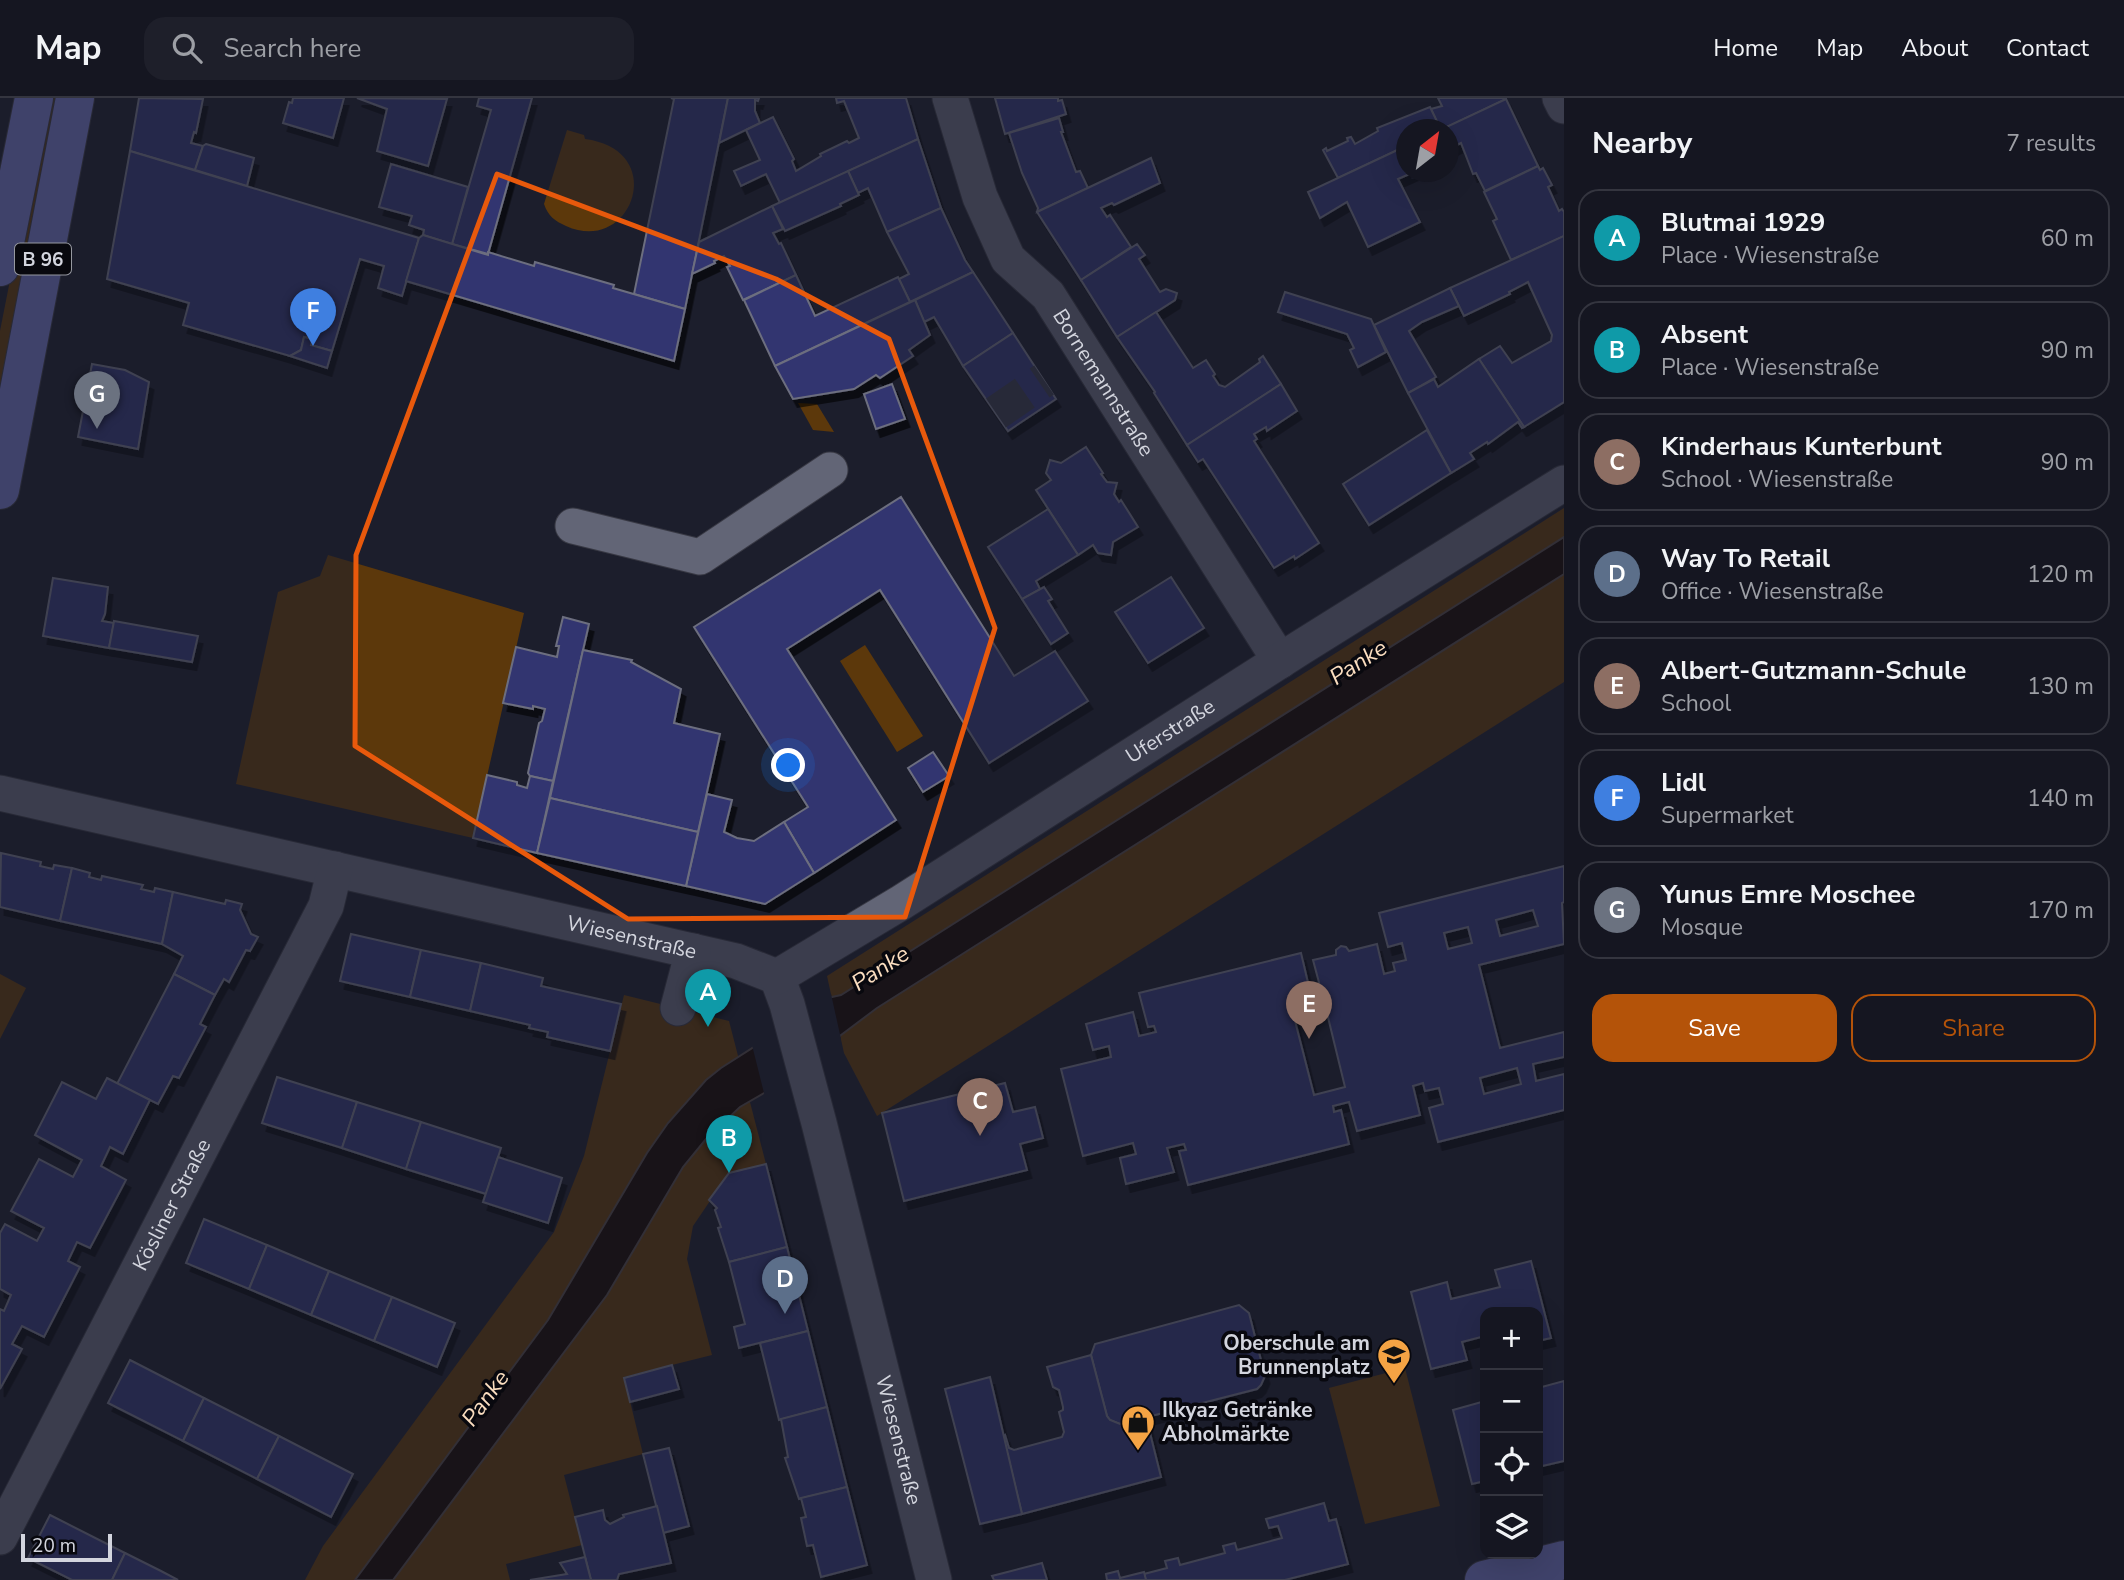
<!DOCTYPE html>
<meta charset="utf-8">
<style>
:root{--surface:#151621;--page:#1e1f2a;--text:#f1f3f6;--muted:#9d9fa5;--line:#34353f;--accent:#b45309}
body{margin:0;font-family:"Nunito Sans",sans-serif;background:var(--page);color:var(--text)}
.controls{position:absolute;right:21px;bottom:21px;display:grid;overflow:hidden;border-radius:14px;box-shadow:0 7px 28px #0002}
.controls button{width:63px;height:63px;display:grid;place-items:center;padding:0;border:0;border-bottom:2px solid var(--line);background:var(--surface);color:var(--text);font:35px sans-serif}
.compass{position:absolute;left:1396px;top:21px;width:63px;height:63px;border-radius:50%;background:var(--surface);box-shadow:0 7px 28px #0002;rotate:31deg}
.scale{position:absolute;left:21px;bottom:18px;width:91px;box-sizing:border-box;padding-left:7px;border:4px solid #d3d5de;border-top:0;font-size:19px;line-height:24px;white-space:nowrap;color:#d3d5de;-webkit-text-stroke:5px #08080e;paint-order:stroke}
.you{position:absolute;left:789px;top:668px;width:24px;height:24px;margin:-18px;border:5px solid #fff;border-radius:50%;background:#1a73e8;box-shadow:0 0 0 10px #1a73e833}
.badge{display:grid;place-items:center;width:46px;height:46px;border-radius:50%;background:var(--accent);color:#fff;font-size:23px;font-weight:700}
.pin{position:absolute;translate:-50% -58px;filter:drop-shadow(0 2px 4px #0008)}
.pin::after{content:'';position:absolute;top:37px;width:24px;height:21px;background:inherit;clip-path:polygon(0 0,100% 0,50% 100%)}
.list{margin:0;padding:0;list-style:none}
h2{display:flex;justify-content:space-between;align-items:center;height:91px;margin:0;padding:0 28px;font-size:30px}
h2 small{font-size:23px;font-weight:400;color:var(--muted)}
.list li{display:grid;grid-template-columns:46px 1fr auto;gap:21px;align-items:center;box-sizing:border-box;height:98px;margin:0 14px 14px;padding:0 14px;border:2px solid var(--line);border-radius:21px}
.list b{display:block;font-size:26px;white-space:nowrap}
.list p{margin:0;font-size:23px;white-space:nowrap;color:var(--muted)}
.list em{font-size:23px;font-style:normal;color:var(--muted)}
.actions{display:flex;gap:14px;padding:21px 28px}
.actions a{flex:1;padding:16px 0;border:2px solid var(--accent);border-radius:21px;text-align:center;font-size:24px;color:var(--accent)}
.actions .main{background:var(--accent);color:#fff}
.icon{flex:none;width:38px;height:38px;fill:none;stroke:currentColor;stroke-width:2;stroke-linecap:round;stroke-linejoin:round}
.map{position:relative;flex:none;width:1564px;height:1482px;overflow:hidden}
header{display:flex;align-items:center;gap:42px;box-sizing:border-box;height:98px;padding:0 35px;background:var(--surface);border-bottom:2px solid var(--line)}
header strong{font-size:33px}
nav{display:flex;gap:38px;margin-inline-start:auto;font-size:24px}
.search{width:490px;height:63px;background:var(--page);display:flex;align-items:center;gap:18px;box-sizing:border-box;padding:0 24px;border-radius:21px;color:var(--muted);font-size:26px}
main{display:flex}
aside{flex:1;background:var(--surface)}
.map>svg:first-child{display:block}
.green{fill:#5c380b}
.water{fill:#150700;stroke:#4e4543;stroke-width:2}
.pier{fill:#1c1e2c}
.building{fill:#33356f;stroke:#6c6e7f;stroke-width:2;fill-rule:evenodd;filter:url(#shadow)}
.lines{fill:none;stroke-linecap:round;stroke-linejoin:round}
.minor-tunnel{stroke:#373947;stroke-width:35;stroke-dasharray:35 18;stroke-linecap:butt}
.minor-casing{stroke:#383944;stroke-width:37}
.major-casing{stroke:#383944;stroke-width:40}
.minor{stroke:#626576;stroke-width:35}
.major{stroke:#6c6fb6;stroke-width:38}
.marked{fill:none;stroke:#e8590c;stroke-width:5;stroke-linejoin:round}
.labels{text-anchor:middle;stroke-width:7;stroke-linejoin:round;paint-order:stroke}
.shield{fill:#08080e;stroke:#9698a0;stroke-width:2}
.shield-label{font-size:19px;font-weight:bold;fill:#d3d5de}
.street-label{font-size:21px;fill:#d3d5de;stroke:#08080e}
.poi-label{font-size:21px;font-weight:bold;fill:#d3d5de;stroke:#08080e;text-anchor:end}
.water-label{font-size:23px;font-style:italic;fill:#fbdec0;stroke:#08080e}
</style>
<header>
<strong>Map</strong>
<div class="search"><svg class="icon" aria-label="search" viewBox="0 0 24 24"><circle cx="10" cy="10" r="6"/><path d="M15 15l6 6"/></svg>Search here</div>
<nav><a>Home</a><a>Map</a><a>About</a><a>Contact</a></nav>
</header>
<main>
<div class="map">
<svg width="1564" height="1482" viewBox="0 0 1564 1482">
<defs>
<filter id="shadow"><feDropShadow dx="4.5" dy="8" stdDeviation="0" flood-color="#0009"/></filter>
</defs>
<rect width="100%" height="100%" fill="#1c1e2c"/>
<!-- green -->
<g class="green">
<path d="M46,0H60L0,309V233Z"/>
<path d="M567,32L584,37L585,41C670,52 632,158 566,128C555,123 548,118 544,106Z"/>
<path d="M798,305L817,306L834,334L813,332Z"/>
<path d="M1564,410V584L877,1018L844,955L827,878Z"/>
<path d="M328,457L524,515L473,740L236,686L278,494L320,478Z"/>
<path d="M865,547L923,638L897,654L840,563Z"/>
<path d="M0,876L26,890L0,941Z"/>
<path d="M624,897L729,923L766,1066L729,1075L693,1128L687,1161L712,1257L624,1279L643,1356L564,1377L582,1447L506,1466L510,1482H305L323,1448L554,1134L584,1058Z"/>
<path d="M1405,1270L1440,1408L1365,1426L1329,1290Z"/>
</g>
<!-- water -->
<path class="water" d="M1564,439V476L877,910L764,995L740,1009L706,1041L683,1069L607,1197L393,1482H355L548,1222L647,1055L668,1025L706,982L721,970L832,899L841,897Z"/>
<!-- pier -->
<path class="pier" d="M831,896L841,941L765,999L752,947Z"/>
<!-- building -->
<g class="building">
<path d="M139,0L203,1L196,35L194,34L191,45L203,48L195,72L130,53Z"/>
<path d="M293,0H344L333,40L283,25L289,4L292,5Z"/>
<path d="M357,0L447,1L428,68L377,53L387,11Z"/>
<path d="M479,0H532L488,156L452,146L491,12L477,8Z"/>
<path d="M671,0H728L685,211L634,196L674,1Z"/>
<path d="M728,0H759L758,3L755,2V13L760,25L719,45Z"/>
<path d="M836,0H906L918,41L780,105L766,76L741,88L734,73L760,62L746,32L773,19L794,61L792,63L796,73L821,58L820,56L847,43L849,45L859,40L844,3L837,5Z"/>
<path d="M995,0H1058V3L1062,2L1066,16L1005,36Z"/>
<path d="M1438,0H1506V1L1441,32L1431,11L1442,8Z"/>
<path d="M1506,1L1538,68L1485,93L1476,75L1473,76L1461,45L1451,50L1448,32L1442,31Z"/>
<path d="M1430,9L1441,32H1406V48L1338,80L1323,52L1326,50L1327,53L1348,43L1347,40L1351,39L1355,46L1378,33L1377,30Z"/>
<path d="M1059,20L1063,34H1061L1076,74L1080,73L1088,90L1037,114L1038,110L1022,75L1009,35Z"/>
<path d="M918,41L941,110L887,134L868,90L858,95L848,73Z"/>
<path d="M206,46L254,60L247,88L195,72L203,48Z"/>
<path d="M1406,48V74H1414L1398,81L1420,124L1368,149L1347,104L1320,120L1308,94Z"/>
<path d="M130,53L419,140L402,198L378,190L384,168L360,161L332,253L311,247L313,241L304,239L301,252L290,258L183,227L189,205L107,181Z"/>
<path d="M1151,60L1160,85L1114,107L1112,105L1101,110L1107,119L1110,117L1131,149L1081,182L1037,114Z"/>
<path d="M391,66L468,89L452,146L423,137L424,132L409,127L412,118L379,109Z"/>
<path d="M1538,68L1540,72L1543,70L1552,87L1548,89L1559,113L1562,111L1564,114V138L1511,162L1493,123L1497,121L1484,94Z"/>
<path d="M848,73L859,97L840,106L841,108L785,133L772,108Z"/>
<path d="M772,108L783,131L773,135L779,146L781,145L796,177L743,202L727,169L730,168L724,158L714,163L715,165L692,176L699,144Z"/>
<path d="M941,110L965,162L973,174L910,204L899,181L909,176L887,134Z"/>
<path d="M423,137L488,157V154L534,168L535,164L614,187L613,190L685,211L674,263L406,183L419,140Z"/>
<path d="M1564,138V304L1524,329L1479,261L1500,248L1512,265L1551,243L1552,237L1528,184L1509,194L1510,196L1464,218L1450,190Z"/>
<path d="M1137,146L1145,157L1139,161L1160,194L1166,191L1177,195L1175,202L1117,239L1081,182Z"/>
<path d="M973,174L1013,235L963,268L934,219L924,224L915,202Z"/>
<path d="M796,177L815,218L898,179L910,204L775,268L744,202Z"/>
<path d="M1450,190L1459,208L1422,224L1409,233L1436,279L1408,295L1374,227Z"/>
<path d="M1285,194L1371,221L1386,254L1358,269L1350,252L1354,250L1347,236L1278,214Z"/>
<path d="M915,202L930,237L909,252L913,258L880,280L876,277L854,291L793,301L775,268Z"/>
<path d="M1156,214L1193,270L1206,262L1215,276L1213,278L1219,287L1225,289L1260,264L1259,261L1263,258L1281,286L1187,347L1154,295L1155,294L1117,239Z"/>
<path d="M1013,235L1056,301L1008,333L963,268Z"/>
<path d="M304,239L313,241L311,247L332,253L327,270L290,258L301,252Z"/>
<path d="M1479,261L1524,329L1522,330L1518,324L1488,346L1487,344L1470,355L1474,361L1451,375L1408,295L1434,281L1438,289Z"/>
<path d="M92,266L125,272L149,284L138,351L78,339Z"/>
<path d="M892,286L905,321L876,331L864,296Z"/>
<path d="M1281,286L1297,313L1267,333L1266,329L1254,336L1257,341L1254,343L1319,445L1295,461L1294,458L1274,470L1203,361L1198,364L1187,347Z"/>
<path d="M1427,332L1451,375L1369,427L1343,386Z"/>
<path d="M1086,349L1103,375L1101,376L1107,384L1117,385L1114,396L1119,404L1121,402L1138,429L1113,444L1111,457L1098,455L1093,447L1078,457L1036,392L1051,382L1046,375L1050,362L1061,365Z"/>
<path d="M901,399L1014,578L1055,553L1088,603L989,665L880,492L787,551L896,722L814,775L784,724L808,709L694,529Z"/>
<path d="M1048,411L1078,457L1036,483L1040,491L1022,501L988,449Z"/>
<path d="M1171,479L1204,530L1148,565L1115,514Z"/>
<path d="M53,480L108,489L105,516L102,523L114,525L109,550L43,538Z"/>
<path d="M1044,489L1052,501L1048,503L1068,535L1051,546L1022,501Z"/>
<path d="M563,519L589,526L553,683L530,678L528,675L539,625L542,623L545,611L533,608V611L503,605L516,549L557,559L559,548H556Z"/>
<path d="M114,523L198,538L192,564L109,550Z"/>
<path d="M583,552L632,562L631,564L681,591L674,625L720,636L698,734L550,700Z"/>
<path d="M933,654L949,678L923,694L908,670Z"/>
<path d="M487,677L517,684V687L527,690L530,678L553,683L537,755L473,740Z"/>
<path d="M707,696L732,702L724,734L737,740L754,743L784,724L814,775L765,806L686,788Z"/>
<path d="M550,700L698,734L686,788L537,755Z"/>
<path d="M1,755L41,764L40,768L53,771L54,767L72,770L60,823L0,809Z"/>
<path d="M1564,768V804L1562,805L1564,846L1479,867L1500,950L1564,934V959L1533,966L1536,983L1564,976V1012L1438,1044L1429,1010L1443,1006L1439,990L1425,993L1423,985L1413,988L1420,1017L1357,1033L1349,1004L1333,1008L1334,1014L1341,1012L1349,1046L1188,1087L1179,1053L1186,1052L1184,1046L1167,1050L1174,1074L1126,1086L1120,1060L1136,1056L1133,1045L1083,1058L1061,971L1111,959L1109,948L1093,952L1086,926L1133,914L1139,938L1156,934L1154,928L1148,929L1139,895L1301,855L1309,889L1303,890L1305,896L1321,892L1313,862L1336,857V852L1341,848L1346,849L1349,853L1377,846L1384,876L1395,873L1393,865L1406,862L1402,845L1388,849L1379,815ZM1533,812L1538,828L1500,838L1496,822ZM1468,829L1472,845L1448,851L1444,835ZM1325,907L1345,989L1314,997L1293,915ZM1517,970L1521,986L1484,996L1480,980Z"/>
<path d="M72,770L90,775L89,779L101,782L102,778L143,787L141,791L154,794L155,790L173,794L162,846L60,823Z"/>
<path d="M173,794L225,806L226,802L242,806L240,812L251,836L258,839L250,853L246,852L229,884L224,881L215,897L174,876L183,858L162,846Z"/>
<path d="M351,836L421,852L410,899L340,883Z"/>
<path d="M421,852L481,865L470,913L410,899Z"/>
<path d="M481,865L543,880L541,888L621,906L610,953L547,939L548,934L529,930L530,927L470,913Z"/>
<path d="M174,876L215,897L200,926L206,929L179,980L173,978L158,1006L117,986Z"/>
<path d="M277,979L357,1004L342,1050L262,1025Z"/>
<path d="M107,980L150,1002L123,1056L110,1049L101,1068L126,1082L90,1150L77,1144L68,1163L80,1169L44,1239L22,1228L12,1246L22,1251L0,1291V1211L4,1213L11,1197L0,1191V1135L5,1126L37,1143L44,1130L11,1113L39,1061L73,1079L82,1062L35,1037L62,984L96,1001Z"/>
<path d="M1005,985L1013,1014L1035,1009L1043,1040L1020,1046L1027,1072L904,1103L882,1015Z"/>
<path d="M357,1004L421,1024L406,1071L342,1050Z"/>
<path d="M421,1024L501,1050L486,1096L406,1071Z"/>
<path d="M498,1059L562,1080L548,1125L483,1104Z"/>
<path d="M766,1066L787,1149L729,1164L718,1130L721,1129L715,1112L717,1110L709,1102L729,1075Z"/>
<path d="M204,1121L267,1147L249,1191L186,1165Z"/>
<path d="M267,1147L329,1173L311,1217L249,1191Z"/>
<path d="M787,1149L808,1233L739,1250L734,1229L745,1226L729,1164Z"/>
<path d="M1531,1163L1551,1240L1538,1243V1214H1485V1238L1462,1244L1467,1262L1431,1271L1411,1194L1447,1184L1451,1201L1500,1189L1495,1172Z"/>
<path d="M329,1173L392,1199L374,1243L311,1217Z"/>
<path d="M392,1199L455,1225L437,1269L374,1243Z"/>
<path d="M1239,1207L1249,1215L1265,1278L1261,1287L1257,1291L1120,1326L1110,1322L1107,1318L1091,1257L1095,1246Z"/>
<path d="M808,1233L827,1309L779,1322L760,1245Z"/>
<path d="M1091,1257L1107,1318L1110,1322L1120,1326L1146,1319L1161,1379L1022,1416L1003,1338L1005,1337L1009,1350L1014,1352L1062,1339L1064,1334L1059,1314L1063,1312V1309L1059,1292L1053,1289L1047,1269Z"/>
<path d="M130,1262L204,1300L183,1343L108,1305Z"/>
<path d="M672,1267L679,1291L630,1304L624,1280Z"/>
<path d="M990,1279L1022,1416L980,1426L945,1291Z"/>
<path d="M1564,1283V1363L1538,1369V1290Z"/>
<path d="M204,1300L279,1338L257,1381L183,1343Z"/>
<path d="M1485,1303V1383L1472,1386L1453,1312Z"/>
<path d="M827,1309L847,1389L799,1401L785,1360L788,1359L781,1321Z"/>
<path d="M279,1338L353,1376L331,1419L257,1381Z"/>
<path d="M669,1350L689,1428L663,1435L643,1356Z"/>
<path d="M847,1389L867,1467L821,1479L813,1447L807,1448L801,1420L806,1419L801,1400Z"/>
<path d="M1324,1405L1329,1423L1336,1421L1348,1466L1285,1482H1146L1144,1476L1167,1470L1165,1463L1178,1460L1180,1467L1225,1455L1223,1448L1235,1445L1237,1452L1282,1440L1278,1428L1269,1430L1266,1421Z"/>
<path d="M657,1408L671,1465L619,1476L617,1482H591L575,1419L603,1412L605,1422L610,1426L624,1419L623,1417Z"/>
<path d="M50,1417L125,1455L112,1482H72L28,1460Z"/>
<path d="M125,1455L161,1473L178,1482H112Z"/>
<path d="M585,1459L591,1482H530L567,1476L560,1465Z"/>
<path d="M1042,1465L1047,1482H994L992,1478Z"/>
<path d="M1118,1473L1120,1480L1144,1474L1146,1482H1107L1106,1476Z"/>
</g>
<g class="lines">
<!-- minor-tunnel -->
<path class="minor-tunnel" d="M996,315L1044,282"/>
<!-- minor casing -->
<g class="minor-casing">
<g id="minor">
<path id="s1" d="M950,0L980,99L1008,161L1048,197L1280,563"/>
<path d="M1560,0L1564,8"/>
<path d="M573,428L700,459L830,372"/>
<path id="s2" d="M0,695L736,863L777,879L787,906L819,1025L934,1482"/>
<path id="s3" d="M777,879L902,804L1300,550L1564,385"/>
<path d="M678,910L693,853"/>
<path id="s4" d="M0,1439L326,808L335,771"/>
</g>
</g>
<!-- major casing -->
<g class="major-casing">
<g id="major">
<path d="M0,169L34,0"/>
<path d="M0,392L75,0"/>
<path d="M1484,1482L1564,1462"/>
</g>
</g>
<!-- minor -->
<use href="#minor" class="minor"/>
<!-- major -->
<use href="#major" class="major"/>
</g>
<!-- marked area -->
<path d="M0 0H1564V1482H0ZM497,76L776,181L889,241L995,530L905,819L628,821L355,648L356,457Z" fill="#1c1e2c" fill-opacity=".55" fill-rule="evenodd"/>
<path class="marked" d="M497,76L776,181L889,241L995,530L905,819L628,821L355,648L356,457Z"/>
<!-- icons -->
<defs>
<g id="school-pin" transform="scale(1.75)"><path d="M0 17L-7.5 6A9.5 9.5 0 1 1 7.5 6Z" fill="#f4a344" stroke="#08080e"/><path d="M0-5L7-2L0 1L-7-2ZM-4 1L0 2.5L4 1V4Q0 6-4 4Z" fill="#111"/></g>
<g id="shop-pin" transform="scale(1.75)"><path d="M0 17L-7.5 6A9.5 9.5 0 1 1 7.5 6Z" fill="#f4a344" stroke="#08080e"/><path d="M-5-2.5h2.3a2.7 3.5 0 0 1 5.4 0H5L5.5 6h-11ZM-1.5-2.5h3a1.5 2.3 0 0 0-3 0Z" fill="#111"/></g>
</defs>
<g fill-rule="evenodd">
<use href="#school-pin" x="1394" y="1257"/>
<use href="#shop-pin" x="1138" y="1324"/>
</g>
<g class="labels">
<!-- shield labels -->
<rect class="shield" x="15" y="145.5" width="56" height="31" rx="5"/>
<g class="shield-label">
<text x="43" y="168">B 96</text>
</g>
<!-- street labels -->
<g class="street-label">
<text dy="7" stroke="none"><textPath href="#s1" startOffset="329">Bornemannstraße</textPath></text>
<text dy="7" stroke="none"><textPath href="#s3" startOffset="464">Uferstraße</textPath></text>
<text dy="7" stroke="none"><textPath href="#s2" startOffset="648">Wiesenstraße</textPath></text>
<text dy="7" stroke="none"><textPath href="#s4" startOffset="374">Kösliner Straße</textPath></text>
<text dy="7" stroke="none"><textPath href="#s2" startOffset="1278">Wiesenstraße</textPath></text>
</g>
<!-- poi labels -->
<g class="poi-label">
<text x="1370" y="1252">Oberschule am<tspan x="1370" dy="24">Brunnenplatz</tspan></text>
<text x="1162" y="1319" text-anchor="start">Ilkyaz Getränke<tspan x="1162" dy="24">Abholmärkte</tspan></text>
</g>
<!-- water labels -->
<g class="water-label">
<text transform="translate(1358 564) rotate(-33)" y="8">Panke</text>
<text transform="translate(880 870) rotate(-33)" y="8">Panke</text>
<text transform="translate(485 1300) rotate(-54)" y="8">Panke</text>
</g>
</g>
</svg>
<div class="controls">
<button>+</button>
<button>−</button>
<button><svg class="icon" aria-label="locate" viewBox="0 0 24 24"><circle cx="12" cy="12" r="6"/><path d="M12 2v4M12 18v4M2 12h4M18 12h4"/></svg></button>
<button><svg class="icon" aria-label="layers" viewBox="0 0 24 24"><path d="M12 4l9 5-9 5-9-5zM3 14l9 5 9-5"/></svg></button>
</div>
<svg class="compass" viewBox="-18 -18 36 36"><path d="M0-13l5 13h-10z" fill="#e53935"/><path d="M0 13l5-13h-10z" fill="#9d9fa5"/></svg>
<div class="scale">20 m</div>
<div class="you"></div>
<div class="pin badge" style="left:708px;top:929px;background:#0f9aa8">A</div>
<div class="pin badge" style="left:729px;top:1075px;background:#0f9aa8">B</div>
<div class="pin badge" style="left:980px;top:1038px;background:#8d6e63">C</div>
<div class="pin badge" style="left:785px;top:1216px;background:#5c6f8a">D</div>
<div class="pin badge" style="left:1309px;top:941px;background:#8d6e63">E</div>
<div class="pin badge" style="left:313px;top:248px;background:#3f7fe0">F</div>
<div class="pin badge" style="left:97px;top:331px;background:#6b7280">G</div>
</div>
<aside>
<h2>Nearby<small>7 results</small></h2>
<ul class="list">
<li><span class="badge" style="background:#0f9aa8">A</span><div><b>Blutmai 1929</b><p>Place · Wiesenstraße</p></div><em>60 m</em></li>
<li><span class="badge" style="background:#0f9aa8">B</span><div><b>Absent</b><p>Place · Wiesenstraße</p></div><em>90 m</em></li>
<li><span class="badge" style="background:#8d6e63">C</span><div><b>Kinderhaus Kunterbunt</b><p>School · Wiesenstraße</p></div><em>90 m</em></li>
<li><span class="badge" style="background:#5c6f8a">D</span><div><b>Way To Retail</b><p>Office · Wiesenstraße</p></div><em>120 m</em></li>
<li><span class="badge" style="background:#8d6e63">E</span><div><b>Albert-Gutzmann-Schule</b><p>School</p></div><em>130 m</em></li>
<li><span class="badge" style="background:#3f7fe0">F</span><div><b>Lidl</b><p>Supermarket</p></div><em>140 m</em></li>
<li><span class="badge" style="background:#6b7280">G</span><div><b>Yunus Emre Moschee</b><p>Mosque</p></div><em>170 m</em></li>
</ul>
<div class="actions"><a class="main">Save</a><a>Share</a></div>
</aside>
</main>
